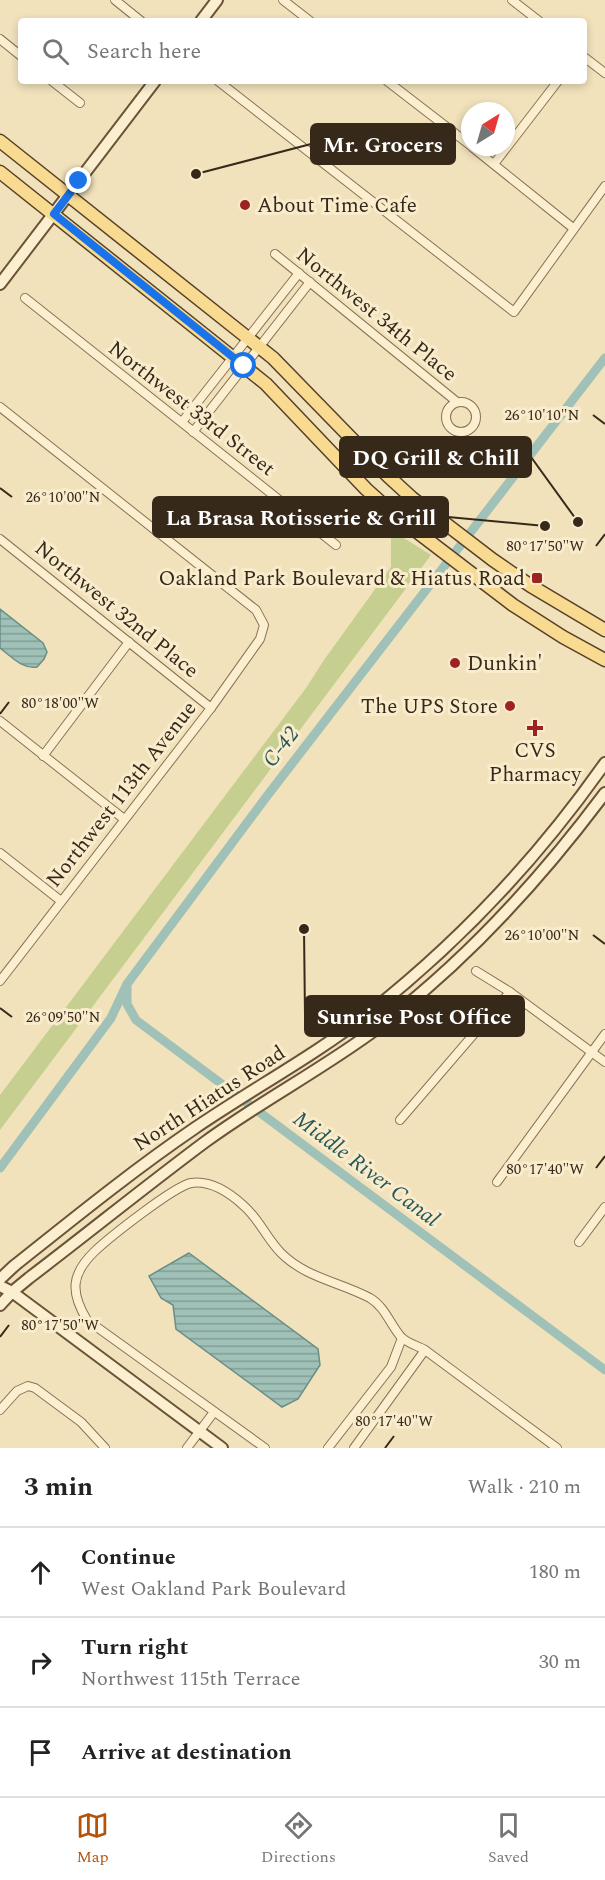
<!DOCTYPE html>
<meta charset="utf-8">
<style>
:root{--surface:#fff;--page:#f6f6f6;--text:#222;--muted:#767676;--line:#e0e0e0;--accent:#b45309}
body{margin:0;font-family:Spectral,serif;background:var(--page);color:var(--text)}
.compass{position:absolute;left:461px;top:102px;width:54px;height:54px;border-radius:50%;background:var(--surface);box-shadow:0 3px 9px #0003;rotate:37deg}
.stop{position:absolute;width:18px;height:18px;margin:-14px;border:4px solid #1a73e8;border-radius:50%;background:#fff}
.stop.end{background:#1a73e8;border-color:#fff;box-shadow:0 2px 6px #0008}
.list{margin:0;padding:0;list-style:none}
h2{display:flex;justify-content:space-between;align-items:center;height:78px;margin:0;padding:0 24px;font-size:26px}
h2 small{font-size:20px;font-weight:400;color:var(--muted)}
.list li{display:grid;grid-template-columns:39px 1fr auto;gap:18px;align-items:center;box-sizing:border-box;height:90px;padding:0 24px;border-top:2px solid var(--line)}
.list b{display:block;font-size:22px;white-space:nowrap}
.list p{margin:0;font-size:20px;white-space:nowrap;color:var(--muted)}
.list em{font-size:20px;font-style:normal;color:var(--muted)}
.icon{flex:none;width:33px;height:33px;fill:none;stroke:currentColor;stroke-width:2;stroke-linecap:round;stroke-linejoin:round}
.map{position:relative;flex:none;width:605px;height:1448px;overflow:hidden}
.search{position:absolute;background:var(--surface);box-shadow:0 3px 9px #0003;left:18px;right:18px;top:18px;height:66px;display:flex;align-items:center;gap:15px;box-sizing:border-box;padding:0 21px;border-radius:6px;color:var(--muted);font-size:22px}
.sheet{height:348px;background:var(--surface)}
nav{display:flex;justify-content:space-around;align-items:center;box-sizing:border-box;height:84px;border-top:2px solid var(--line);background:var(--surface);font-size:16px;color:var(--muted)}
nav a{display:grid;justify-items:center;gap:3px}
nav .on{color:var(--accent)}
.map>svg:first-child{display:block}
.park{fill:#c6cf90}
.water{fill:url(#water-rules);stroke:#678f86;stroke-width:1.5}
.lines{fill:none;stroke-linecap:round;stroke-linejoin:round}
.canal{stroke:#a0c1b8;stroke-width:9}
.street-casing{stroke:#897255;stroke-width:10}
.secondary-casing{stroke:#6b5338;stroke-width:14}
.primary-casing{stroke:#56402a;stroke-width:15}
.street{stroke:#fbefd0;stroke-width:8}
.secondary{stroke:#fbefd0;stroke-width:10}
.primary{stroke:#f8da90;stroke-width:12}
.route{stroke:#1a73e8;stroke-width:8}
.ticks{fill:none;stroke:#37291a;stroke-width:2}
.poi-dot{fill:#9c2321;stroke:#f8eccc;stroke-width:2}
.labels{text-anchor:middle;stroke-width:6;stroke-linejoin:round;paint-order:stroke}
.poi-label{font-size:21px;fill:#37291a;stroke:#f8eccc;text-anchor:start}
.street-label{font-size:21px;fill:#37291a;stroke:#f8eccc}
.water-label{font-size:22px;font-style:italic;fill:#285856;stroke:#f8eccc}
.ticks-label{font-size:15px;text-anchor:middle;fill:#37291a;stroke:#f8eccc;stroke-width:6;stroke-linejoin:round;paint-order:stroke}
.leader{fill:none;stroke:#37291a;stroke-width:2}
.callout-dot{fill:#37291a;stroke:#f8eccc;stroke-width:2}
.callout{fill:#37291a;stroke:#37291a;stroke-width:2}
.callout-label{font-size:22px;text-anchor:middle;font-weight:bold;fill:#fff}
</style>
<div class="map">
<svg width="605" height="1448" viewBox="0 0 605 1448">
<defs>
<pattern id="water-rules" width="6" height="5" patternUnits="userSpaceOnUse" patternTransform="scale(1.5)"><rect width="6" height="5" fill="#a0c1b8"/><path d="M0 2.5h6" fill="none" stroke="#839d95"/></pattern>
</defs>
<rect width="100%" height="100%" fill="#f1e2bc"/>
<!-- park -->
<path class="park" d="M391,530L431,555L0,1130V1095L306,688L324,660L391,567Z"/>
<!-- water -->
<g class="water">
<path d="M0,609L43,643L47,652L44,659L37,667C22,669 12,657 0,648Z"/>
<path d="M189,1253L318,1349L320,1365L298,1399L282,1407L176,1329L173,1305L161,1298L149,1276Z"/>
</g>
<g class="lines">
<!-- canal -->
<g class="canal">
<path d="M127,986V1004L136,1020L605,1370"/>
<path d="M0,1168L111,1018L127,984L267,796L605,358"/>
</g>
<!-- street casing -->
<g class="street-casing">
<g id="street">
<path d="M115,0L141,21"/>
<path d="M283,0L310,21"/>
<path d="M512,0L539,21"/>
<path d="M0,39L21,56"/>
<path d="M584,57L605,73"/>
<path d="M52,81L80,103"/>
<path d="M218,81L514,312L605,186"/>
<path d="M387,81L470,145"/>
<path d="M472,147L573,228"/>
<path d="M494,164L558,81"/>
<path d="M275,254L457,402"/>
<path d="M25,298L336,545"/>
<circle cx="461" cy="417" r="15"/>
<path d="M0,407L256,610L264,625L260,639L211,708L0,981"/>
<path d="M182,422L299,273"/>
<path d="M193,432L310,282"/>
<path d="M0,539L211,708"/>
<path d="M0,721L124,819"/>
<path d="M43,756L129,642"/>
<path d="M0,853L61,901"/>
<path d="M476,971L510,992L605,1062"/>
<path d="M400,1120L510,992"/>
<path d="M497,1182L605,1034"/>
<path d="M579,1242L605,1207"/>
<path d="M0,1410L17,1391L28,1386L35,1388L81,1422L105,1448"/>
<path d="M187,1448L214,1412"/>
<path d="M265,1448L87,1320C70,1292 71,1274 95,1251C110,1237 173,1187 191,1183C211,1180 231,1194 244,1206C259,1219 267,1239 281,1253C306,1278 340,1282 370,1298C385,1307 390,1324 401,1337C407,1343 418,1346 425,1350L557,1448"/>
<path d="M328,1448L391,1367L402,1338"/>
<path d="M354,1448L425,1350"/>
</g>
</g>
<!-- secondary casing -->
<g class="secondary-casing">
<g id="secondary">
<path d="M201,21L217,0"/>
<path d="M0,284L155,81"/>
<path d="M0,1279L14,1266C73,1219 132,1171 195,1128C252,1089 314,1056 369,1013C459,942 539,857 605,763"/>
<path d="M0,1286L12,1292L222,1448"/>
<path d="M0,1305L12,1292L29,1278C88,1233 146,1186 205,1142C261,1101 323,1069 379,1027C466,961 540,880 605,793"/>
</g>
</g>
<!-- primary casing -->
<g class="primary-casing">
<g id="primary">
<path d="M0,141L273,358L388,476L412,498L493,560L531,586L605,630"/>
<path d="M0,172L266,384L366,489L395,515L513,605L563,637L605,660"/>
</g>
</g>
<!-- street -->
<use href="#street" class="street"/>
<!-- secondary -->
<use href="#secondary" class="secondary"/>
<!-- primary -->
<use href="#primary" class="primary"/>
</g>
<g class="lines">
<!-- route -->
<path class="route" d="M79,181L54,214L244,366"/>
</g>
<!-- ticks -->
<path class="ticks" d="M593,415L605,424M0,488L12,497M596,546L605,534M0,714L9,702M593,935L605,944M0,1008L12,1017M596,1168L605,1156M0,1337L9,1325M385,1448L394,1436"/>
<!-- markers -->
<g class="poi-dot">
<circle cx="245" cy="205" r="6"/>
<rect x="531" y="572" width="12" height="12" rx="3"/>
<circle cx="455" cy="663" r="6"/>
<circle cx="510" cy="706" r="6"/>
<path d="M532 719h6v6h6v6h-6v6h-6v-6h-6v-6h6z"/>
</g>
<g class="labels">
<!-- poi labels -->
<g class="poi-label">
<text x="257" y="212">About Time Cafe</text>
<text x="525" y="585" text-anchor="end">Oakland Park Boulevard &amp; Hiatus Road</text>
<text x="467" y="670">Dunkin'</text>
<text x="498" y="713" text-anchor="end">The UPS Store</text>
<text x="535" y="757" text-anchor="middle">CVS<tspan x="535" dy="24">Pharmacy</tspan></text>
</g>
<!-- street labels -->
<g class="street-label">
<text transform="translate(377 314) rotate(39)" y="7">Northwest 34th Place</text>
<text transform="translate(192 408) rotate(38)" y="7">Northwest 33rd Street</text>
<text transform="translate(117 609) rotate(39)" y="7">Northwest 32nd Place</text>
<text transform="translate(121 794) rotate(-52)" y="7">Northwest 113th Avenue</text>
<text transform="translate(209 1098) rotate(-33)" y="7">North Hiatus Road</text>
</g>
<!-- water labels -->
<g class="water-label">
<text transform="translate(280 746) rotate(-52)" y="8">C-42</text>
<text transform="translate(367 1168) rotate(37)" y="8">Middle River Canal</text>
</g>
</g>
<g class="ticks-label">
<text x="542" y="420">26°10'10"N</text>
<text x="63" y="502">26°10'00"N</text>
<text x="545" y="551">80°17'50"W</text>
<text x="60" y="708">80°18'00"W</text>
<text x="542" y="940">26°10'00"N</text>
<text x="63" y="1022">26°09'50"N</text>
<text x="545" y="1174">80°17'40"W</text>
<text x="60" y="1330">80°17'50"W</text>
<text x="394" y="1426">80°17'40"W</text>
</g>
<!-- callouts -->
<path class="leader" d="M196 174L311 144M578 522L531 457M545 526L448 517M304 929L305 1016"/>
<g class="callout-dot">
<circle cx="196" cy="174" r="6"/>
<circle cx="578" cy="522" r="6"/>
<circle cx="545" cy="526" r="6"/>
<circle cx="304" cy="929" r="6"/>
</g>
<g class="callout">
<rect x="311" y="124" width="144" height="40" rx="6"/>
<rect x="340" y="437" width="191" height="40" rx="6"/>
<rect x="153" y="497" width="295" height="40" rx="6"/>
<rect x="305" y="996" width="219" height="40" rx="6"/>
</g>
<g class="callout-label">
<text x="383" y="152">Mr. Grocers</text>
<text x="436" y="465">DQ Grill &amp; Chill</text>
<text x="301" y="525">La Brasa Rotisserie &amp; Grill</text>
<text x="414" y="1024">Sunrise Post Office</text>
</g>
</svg>
<svg class="compass" viewBox="-18 -18 36 36"><path d="M0-13l5 13h-10z" fill="#e53935"/><path d="M0 13l5-13h-10z" fill="#767676"/></svg>
<div class="stop" style="left:244px;top:366px"></div>
<div class="stop end" style="left:79px;top:181px"></div>
<div class="search"><svg class="icon" aria-label="search" viewBox="0 0 24 24"><circle cx="10" cy="10" r="6"/><path d="M15 15l6 6"/></svg>Search here</div>
</div>
<section class="sheet">
<h2>3 min<small>Walk · 210 m</small></h2>
<ul class="list">
<li><svg class="icon" aria-label="ahead" viewBox="0 0 24 24"><path d="M12 20V5M6 11l6-6 6 6"/></svg><div><b>Continue</b><p>West Oakland Park Boulevard</p></div><em>180 m</em></li>
<li><svg class="icon" aria-label="right" viewBox="0 0 24 24"><path d="M7 20v-9h11M14 6l5 5-5 5"/></svg><div><b>Turn right</b><p>Northwest 115th Terrace</p></div><em>30 m</em></li>
<li><svg class="icon" aria-label="arrive" viewBox="0 0 24 24"><path d="M6 21V4h12l-3 4 3 4H6"/></svg><div><b>Arrive at destination</b></div></li>
</ul>
</section>
<nav>
<a class="on"><svg class="icon" aria-label="map" viewBox="0 0 24 24"><path d="M3 6l6-2 6 2 6-2v14l-6 2-6-2-6 2zM9 4v14M15 6v14"/></svg>Map</a>
<a><svg class="icon" aria-label="directions" viewBox="0 0 24 24"><path d="M12 3l9 9-9 9-9-9zM9 14v-3h6M13 9l2 2-2 2"/></svg>Directions</a>
<a><svg class="icon" aria-label="saved" viewBox="0 0 24 24"><path d="M7 4h10v16l-5-4-5 4z"/></svg>Saved</a>
</nav>
